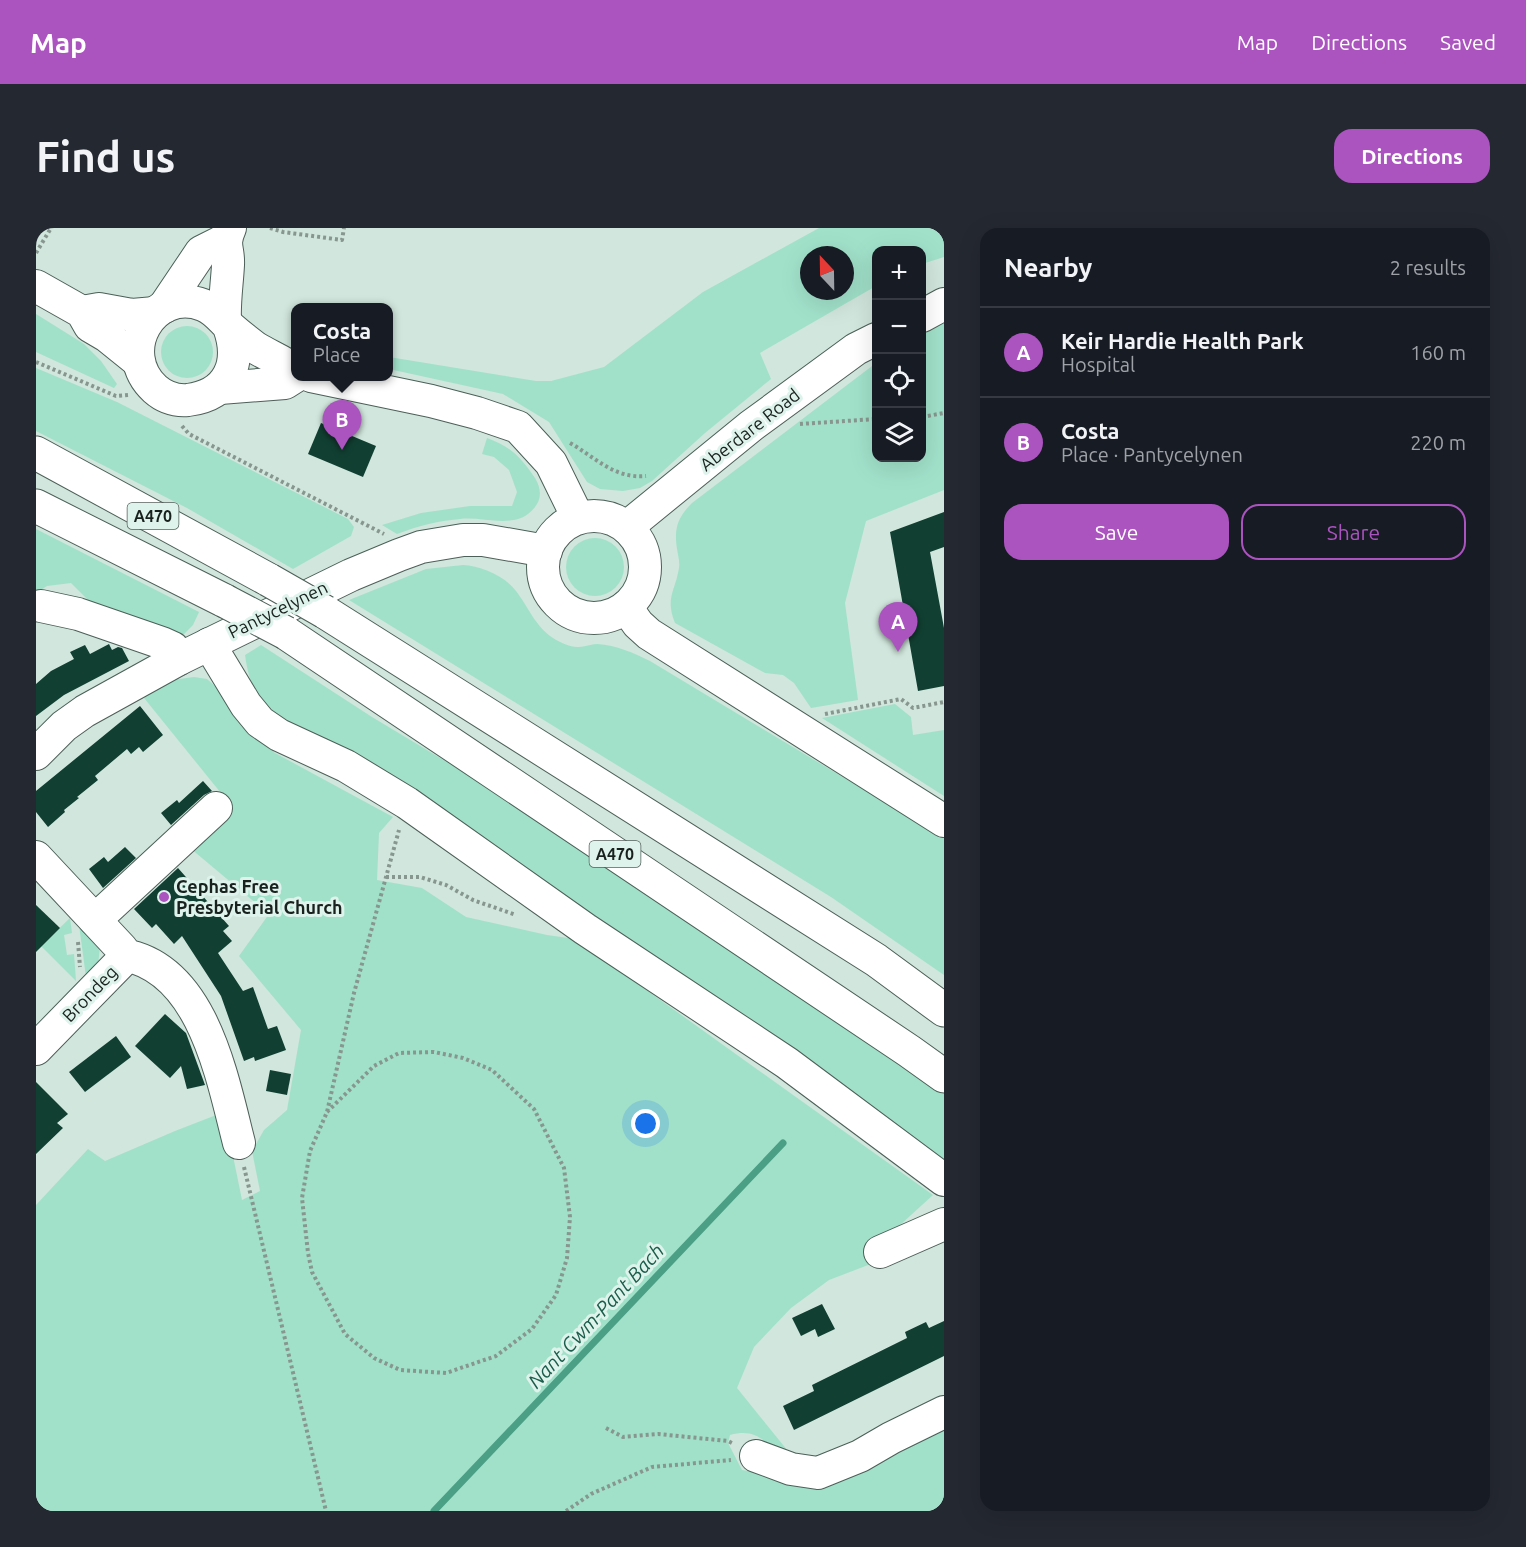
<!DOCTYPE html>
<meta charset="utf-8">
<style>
:root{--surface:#171b24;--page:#242831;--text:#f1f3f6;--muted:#9ea1a6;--line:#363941;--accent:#ab53bf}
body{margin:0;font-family:Ubuntu,sans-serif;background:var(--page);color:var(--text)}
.controls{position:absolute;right:18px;top:18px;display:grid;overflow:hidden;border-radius:12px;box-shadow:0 6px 24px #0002}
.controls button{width:54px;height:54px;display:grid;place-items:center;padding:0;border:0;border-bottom:2px solid var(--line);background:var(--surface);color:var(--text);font:30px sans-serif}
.compass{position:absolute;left:764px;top:18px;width:54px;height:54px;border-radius:50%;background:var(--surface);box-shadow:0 6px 24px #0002;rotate:338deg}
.you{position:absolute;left:610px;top:896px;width:21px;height:21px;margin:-15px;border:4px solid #fff;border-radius:50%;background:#1a73e8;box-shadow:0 0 0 9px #1a73e833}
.badge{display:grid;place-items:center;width:39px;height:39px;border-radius:50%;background:var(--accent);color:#fff;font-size:20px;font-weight:700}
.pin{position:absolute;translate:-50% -50px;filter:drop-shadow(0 2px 3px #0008)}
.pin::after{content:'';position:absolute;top:32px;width:21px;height:18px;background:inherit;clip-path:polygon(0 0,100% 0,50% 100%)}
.popup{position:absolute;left:255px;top:75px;width:102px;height:78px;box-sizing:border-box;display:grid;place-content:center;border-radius:12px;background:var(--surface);filter:drop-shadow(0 2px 4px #0005);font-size:20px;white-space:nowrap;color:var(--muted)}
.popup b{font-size:22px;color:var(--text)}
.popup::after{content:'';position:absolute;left:50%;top:100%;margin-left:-12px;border:12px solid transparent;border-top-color:var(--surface)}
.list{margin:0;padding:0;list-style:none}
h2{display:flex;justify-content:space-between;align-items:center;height:78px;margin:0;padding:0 24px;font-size:26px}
h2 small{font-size:20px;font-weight:400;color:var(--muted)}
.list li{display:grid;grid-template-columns:39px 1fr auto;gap:18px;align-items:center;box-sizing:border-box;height:90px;padding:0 24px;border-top:2px solid var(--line)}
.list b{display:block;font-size:22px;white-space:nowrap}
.list p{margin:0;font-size:20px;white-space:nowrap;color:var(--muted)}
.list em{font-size:20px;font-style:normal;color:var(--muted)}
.actions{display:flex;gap:12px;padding:18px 24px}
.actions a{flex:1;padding:14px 0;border:2px solid var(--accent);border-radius:18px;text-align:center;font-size:21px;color:var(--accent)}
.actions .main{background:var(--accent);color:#fff}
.icon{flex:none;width:33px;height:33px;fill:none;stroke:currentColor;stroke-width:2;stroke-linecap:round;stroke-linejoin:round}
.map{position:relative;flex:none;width:908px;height:1283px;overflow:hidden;border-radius:18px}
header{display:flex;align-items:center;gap:36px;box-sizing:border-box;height:84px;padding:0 30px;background:var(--accent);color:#fff}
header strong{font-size:28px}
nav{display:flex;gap:33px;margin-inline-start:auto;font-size:21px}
.intro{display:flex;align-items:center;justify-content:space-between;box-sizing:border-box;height:144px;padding:0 36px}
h1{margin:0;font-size:42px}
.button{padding:15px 27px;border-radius:18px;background:var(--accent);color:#fff;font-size:21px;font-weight:700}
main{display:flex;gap:36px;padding:0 36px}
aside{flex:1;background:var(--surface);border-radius:18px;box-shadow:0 6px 24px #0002}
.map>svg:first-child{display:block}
.green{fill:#a1e1ca;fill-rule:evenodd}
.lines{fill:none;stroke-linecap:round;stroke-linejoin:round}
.stream{stroke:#4b9f85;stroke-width:7}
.building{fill:#113f32}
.minor-casing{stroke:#4c5f58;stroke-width:34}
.highway-casing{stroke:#4c5f58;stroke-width:35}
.path{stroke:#879790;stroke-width:4;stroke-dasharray:3 3;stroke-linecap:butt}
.minor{stroke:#fff;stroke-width:32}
.highway{stroke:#fff;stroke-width:33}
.highway-bridge-casing{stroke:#4c5f58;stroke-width:35;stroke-linecap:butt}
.highway-bridge{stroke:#fff;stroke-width:33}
.poi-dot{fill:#ab53bf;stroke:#def3eb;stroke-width:2}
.labels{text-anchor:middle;stroke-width:6;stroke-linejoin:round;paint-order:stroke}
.shield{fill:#def3eb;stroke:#54605c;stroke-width:1.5}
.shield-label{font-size:16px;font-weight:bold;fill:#19211e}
.street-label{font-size:18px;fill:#19211e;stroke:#def3eb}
.poi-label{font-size:18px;font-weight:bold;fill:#19211e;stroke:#def3eb;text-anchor:start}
.water-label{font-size:20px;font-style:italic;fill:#1b5d4a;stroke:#def3eb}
</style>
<header>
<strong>Map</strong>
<nav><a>Map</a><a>Directions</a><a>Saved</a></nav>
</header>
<div class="intro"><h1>Find us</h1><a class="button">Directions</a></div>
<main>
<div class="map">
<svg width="908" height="1283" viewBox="0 0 908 1283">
<rect width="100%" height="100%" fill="#d1e6dd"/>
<!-- green -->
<g class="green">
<path d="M783,0H908V29L886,36V22H840V58L724,125L735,151L669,205L616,253L604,260L587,263L564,261L551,254L513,194L467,166L353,141V129L500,153H515L568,139L667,64ZM773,27H809V63H773Z"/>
<path d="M0,86L48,116L65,133L81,156L78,160L0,124Z"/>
<path d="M908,93V262L830,293L809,375L822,472L775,480L758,455L747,447L729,445L639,395C629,370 639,364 643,340C644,334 642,327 641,321C638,301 641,290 656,275L840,135V230H886V103Z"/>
<circle cx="151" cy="124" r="26"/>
<path d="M0,140L81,174L312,291L318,299L315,308L257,341L151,280L0,203Z"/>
<path d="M451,210C475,219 484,228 499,250C504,258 506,268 501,276C484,304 450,288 424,291C401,293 382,298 361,306L346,297L385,285L434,278H476L481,264L473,242L458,229L446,226Z"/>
<path d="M0,301L163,384L157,397L145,409L62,382L35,355L11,358L0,365Z"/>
<circle cx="559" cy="339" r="29"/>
<path d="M427,337C445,338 469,348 480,363C493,380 499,398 517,410C523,414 536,420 543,419C549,419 555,416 561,416C581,417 597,425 614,433L908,610V747L795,669L313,372L390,341Z"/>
<path d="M225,417L336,489L564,626L908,861V935L249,494C223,471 214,463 209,427Z"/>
<path d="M158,449L171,451L181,460L191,478L210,501L239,525L357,589L343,605L341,652L386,660L430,689L511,707L539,711L897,967L841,1018L840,1034L793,1052L755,1080L718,1119L701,1160L760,1233C732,1229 731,1197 694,1207L692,1215L706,1242L762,1252L908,1193V1283H0V977L52,921L69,933L139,903L188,884L206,972L224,963L216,923L228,902L251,882L265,802L203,728L233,686L154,620L193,575L104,465L129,453Z"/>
<path d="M859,476L875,489L877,507L908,502V568L786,490Z"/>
<path d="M34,690L36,705L28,707L31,727L38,726L40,753L5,718Z"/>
<path d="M43,697L64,718L62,738L50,749Z"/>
</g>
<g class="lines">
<!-- stream -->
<path class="stream" d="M398,1283L747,915"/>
</g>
<!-- building -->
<g class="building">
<path d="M285,195L340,218L327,249L272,226Z"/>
<path d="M908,284V319L894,324L908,400V458L882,463L854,304Z"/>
<path d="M73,416L76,422L82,419L86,420L93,433L28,467L0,488V456L15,443L38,431L34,424L49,417L54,426Z"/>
<path d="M104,478L127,507L107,524L103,519L95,526L91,521L59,548L62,552L41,569L43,570L28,582L29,584L12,599L0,584V563Z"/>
<path d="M167,553L176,563L168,567L135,597L125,585L141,572L143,575Z"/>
<path d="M89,619L100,630L67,660L53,641L68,629L72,634Z"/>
<path d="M142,640L193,698L187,703L196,713L182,725L207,763L217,759L232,801L241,798L250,822L219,833L218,829L208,833L185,768L146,708L138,716L120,696L116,700L98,681Z"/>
<path d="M0,677L24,700L0,724Z"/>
<path d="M129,786L150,805L169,857L151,861L145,838L134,850L99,818Z"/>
<path d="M80,808L95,829L49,864L33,844Z"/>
<path d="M234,842L255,846L251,867L230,863Z"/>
<path d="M0,854L32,886L21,895L27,900L0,926Z"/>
<path d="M786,1076L799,1101L782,1109L779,1101L765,1108L756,1090Z"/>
<path d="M908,1093V1128L758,1202L747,1178L778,1163L776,1157L871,1110L869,1104L890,1094L893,1100Z"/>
</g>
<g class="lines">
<!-- minor casing -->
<g class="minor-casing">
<g id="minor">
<path d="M0,58L46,84L54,98L71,108L102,133"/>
<path d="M128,79L165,24L189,12"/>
<path d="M46,84L63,81L96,87L119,85"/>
<path d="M886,88L908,76"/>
<path d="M189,93C188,74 191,56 192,37C193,20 186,18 194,0"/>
<path d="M193,99C206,135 193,167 152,172C140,173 128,169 119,161C79,124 116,58 167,77C180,82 186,92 195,100C203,107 212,114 220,120C233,128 247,133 260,143"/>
<path d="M275,148L395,173L441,185L482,199L515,235L542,290"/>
<path d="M184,160L249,155L260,148"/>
<circle cx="558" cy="339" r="51"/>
<path d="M591,299L715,198L820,121L840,111"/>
<path d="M5,378L42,386L126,415L137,420L143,431"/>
<path d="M590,379L602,396L613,406L908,593"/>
<path d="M173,416L210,477L224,494L243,507L310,538L371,575L549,701L751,835L908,952"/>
<path d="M0,526L28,498L49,483L143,431L315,347L363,327L385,319L427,312H447L510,323"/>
<path d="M0,629L86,721L88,727L84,735L0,821"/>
<path d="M59,692L180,580"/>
<path d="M88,727C167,741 186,849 203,915"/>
<path d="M844,1024L908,996"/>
<path d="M720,1228L755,1241L782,1245L824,1228L855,1210L908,1184"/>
</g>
</g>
<!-- highway casing -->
<g class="highway-casing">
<g id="highway">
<path d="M0,225L233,352"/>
<path d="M0,278L189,373"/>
<path d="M289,384L840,732L908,782"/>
<path d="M250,405L873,823L908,848"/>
</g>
</g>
<!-- path -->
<g class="path">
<path d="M234,0L247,4L306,12L308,0"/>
<path d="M0,25L15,0"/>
<path d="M0,134L80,168L92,167"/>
<path d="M886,189L908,185"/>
<path d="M764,196L840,191"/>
<path d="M146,198L153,206L348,306"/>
<path d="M534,215C559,229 578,251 610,248"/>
<path d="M789,486L865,471L877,480L908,474"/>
<path d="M350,649H384L410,657L437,672L480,687"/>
<path d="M42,714L44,739"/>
<path d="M291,884L338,838L363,825L398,824L427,830L456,842L498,881L528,940L534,989L531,1030L520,1067L496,1101L460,1128L410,1145L364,1142L338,1130L309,1106L276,1044L272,1025L266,970L274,923L291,884L318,765L363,602"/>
<path d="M208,939L290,1283"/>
<path d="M570,1200L587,1209L622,1206L692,1213L698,1216"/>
<path d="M530,1283L555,1266L616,1239L695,1232"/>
</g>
<!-- minor -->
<use href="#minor" class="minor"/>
<!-- highway -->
<use href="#highway" class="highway"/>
<!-- highway-bridge casing -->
<g class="highway-bridge-casing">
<g id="highway-bridge">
<path d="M233,352L289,384"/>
<path d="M189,373L250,405"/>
</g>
</g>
<!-- highway-bridge -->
<use href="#highway-bridge" class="highway-bridge"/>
</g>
<!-- markers -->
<circle class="poi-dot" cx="128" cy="669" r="6"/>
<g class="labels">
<!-- shield labels -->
<g class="shield">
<rect x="91.5" y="275" width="51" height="26" rx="4.5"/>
<rect x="553.5" y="613" width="51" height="26" rx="4.5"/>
</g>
<g class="shield-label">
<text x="117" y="294">A470</text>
<text x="579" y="632">A470</text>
</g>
<!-- street labels -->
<g class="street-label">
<text transform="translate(714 202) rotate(-38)" y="6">Aberdare Road</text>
<text transform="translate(242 382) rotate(-26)" y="6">Pantycelynen</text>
<text transform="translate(54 766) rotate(-46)" y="6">Brondeg</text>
</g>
<!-- poi labels -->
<g class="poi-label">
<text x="140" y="665">Cephas Free<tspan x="140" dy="21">Presbyterial Church</tspan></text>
</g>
<!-- water labels -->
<g class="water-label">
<text transform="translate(560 1088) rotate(-47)" y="7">Nant Cwm-Pant Bach</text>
</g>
</g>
</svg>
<div class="controls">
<button>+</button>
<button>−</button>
<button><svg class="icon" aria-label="locate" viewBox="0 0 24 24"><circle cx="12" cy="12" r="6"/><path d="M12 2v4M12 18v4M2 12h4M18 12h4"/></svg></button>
<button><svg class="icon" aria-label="layers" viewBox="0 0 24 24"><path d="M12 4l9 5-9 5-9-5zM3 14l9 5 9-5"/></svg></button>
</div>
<svg class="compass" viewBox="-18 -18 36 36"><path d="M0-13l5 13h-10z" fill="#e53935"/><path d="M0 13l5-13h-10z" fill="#9ea1a6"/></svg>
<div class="you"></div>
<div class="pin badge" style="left:862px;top:424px">A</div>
<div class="pin badge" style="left:306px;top:222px">B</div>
<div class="popup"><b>Costa</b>Place</div>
</div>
<aside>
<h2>Nearby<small>2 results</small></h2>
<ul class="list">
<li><span class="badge">A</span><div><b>Keir Hardie Health Park</b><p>Hospital</p></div><em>160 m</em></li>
<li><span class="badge">B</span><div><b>Costa</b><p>Place · Pantycelynen</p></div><em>220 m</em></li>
</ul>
<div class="actions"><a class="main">Save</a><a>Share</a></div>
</aside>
</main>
